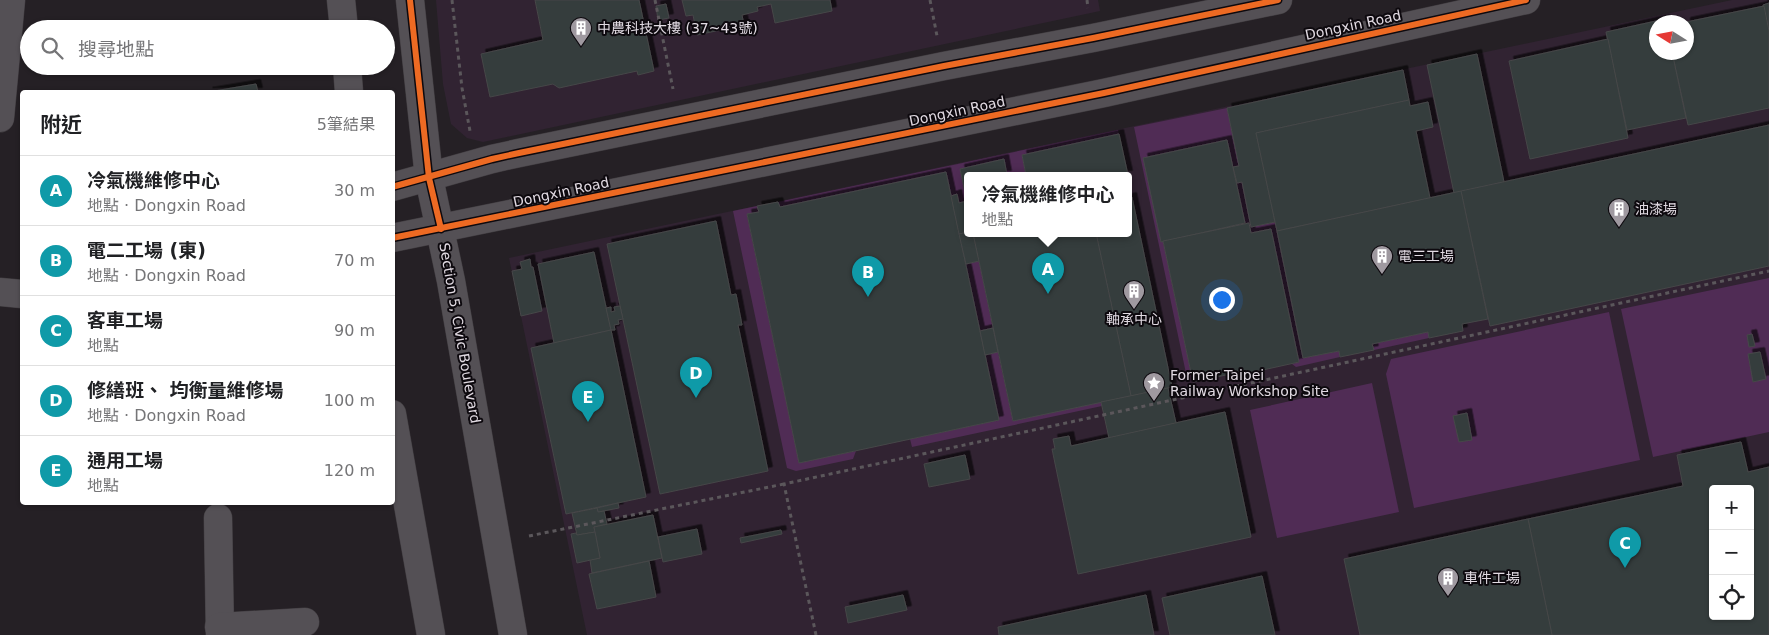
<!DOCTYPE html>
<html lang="zh-TW">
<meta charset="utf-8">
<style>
:root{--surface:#fff;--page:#f6f6f6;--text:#202124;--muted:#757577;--line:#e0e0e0;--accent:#59575c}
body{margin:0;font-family:"DejaVu Sans","Noto Sans TC",sans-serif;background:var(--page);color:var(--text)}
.controls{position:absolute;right:15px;bottom:15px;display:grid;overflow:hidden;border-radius:5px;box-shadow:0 1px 4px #0004}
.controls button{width:45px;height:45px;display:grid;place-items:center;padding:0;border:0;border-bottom:1px solid var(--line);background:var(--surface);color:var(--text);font:25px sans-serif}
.compass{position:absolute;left:1649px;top:15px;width:45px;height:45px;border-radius:50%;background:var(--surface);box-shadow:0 1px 4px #0004;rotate:281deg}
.you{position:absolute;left:1221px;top:299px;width:18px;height:18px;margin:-12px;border:4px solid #fff;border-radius:50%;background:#1a73e8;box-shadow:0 0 0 8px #1a73e833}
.badge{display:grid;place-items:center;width:32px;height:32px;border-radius:50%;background:var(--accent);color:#fff;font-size:16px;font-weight:700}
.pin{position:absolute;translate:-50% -41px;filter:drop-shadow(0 1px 2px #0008)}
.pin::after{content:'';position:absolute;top:26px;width:18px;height:15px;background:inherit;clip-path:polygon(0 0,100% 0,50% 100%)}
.popup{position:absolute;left:964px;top:172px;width:168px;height:65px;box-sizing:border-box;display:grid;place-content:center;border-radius:5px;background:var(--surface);filter:drop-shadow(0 1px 4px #0005);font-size:16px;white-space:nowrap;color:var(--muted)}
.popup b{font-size:19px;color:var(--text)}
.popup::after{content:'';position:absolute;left:50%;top:100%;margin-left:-10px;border:10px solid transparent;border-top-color:var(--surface)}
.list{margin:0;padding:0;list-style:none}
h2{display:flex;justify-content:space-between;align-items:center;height:65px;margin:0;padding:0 20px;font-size:21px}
h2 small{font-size:16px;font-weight:400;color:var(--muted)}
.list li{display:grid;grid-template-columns:32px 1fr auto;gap:15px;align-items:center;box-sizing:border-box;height:70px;padding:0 20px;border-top:1px solid var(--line)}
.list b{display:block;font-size:19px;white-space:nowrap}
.list p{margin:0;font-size:16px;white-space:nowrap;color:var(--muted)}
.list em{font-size:16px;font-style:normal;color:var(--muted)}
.icon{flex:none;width:28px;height:28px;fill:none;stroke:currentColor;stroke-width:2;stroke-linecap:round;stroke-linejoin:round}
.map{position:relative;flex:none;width:1769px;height:635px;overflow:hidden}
.search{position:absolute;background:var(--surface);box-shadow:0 1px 4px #0004;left:20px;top:20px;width:375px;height:55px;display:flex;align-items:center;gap:12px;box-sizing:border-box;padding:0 18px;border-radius:28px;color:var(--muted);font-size:19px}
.panel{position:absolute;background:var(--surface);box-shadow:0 1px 4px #0004;left:20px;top:90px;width:375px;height:415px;border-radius:5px}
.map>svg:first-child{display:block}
.built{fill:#312332;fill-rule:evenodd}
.green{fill:#502c55}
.building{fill:#343d3d;stroke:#464748;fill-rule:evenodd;filter:url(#shadow)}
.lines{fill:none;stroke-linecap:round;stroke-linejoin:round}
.street-casing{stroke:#403c40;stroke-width:29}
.secondary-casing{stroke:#403c40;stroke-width:29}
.path{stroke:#5b575b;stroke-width:3;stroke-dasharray:4 4;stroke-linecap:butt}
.street{stroke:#545055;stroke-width:28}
.secondary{stroke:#545055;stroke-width:28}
.cycleway-casing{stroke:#0d090e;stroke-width:9}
.cycleway{stroke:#ed6a23;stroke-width:6}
.labels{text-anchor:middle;stroke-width:4;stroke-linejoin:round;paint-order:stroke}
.street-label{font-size:14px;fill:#e1dae2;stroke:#0d090e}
.poi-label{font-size:14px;fill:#e1dae2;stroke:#0d090e;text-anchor:start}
</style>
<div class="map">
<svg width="1769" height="635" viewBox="0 0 1769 635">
<defs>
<filter id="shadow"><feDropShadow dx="4.5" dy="-4.5" stdDeviation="0" flood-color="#0009"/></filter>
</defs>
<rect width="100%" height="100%" fill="#252025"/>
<!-- built -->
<g class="built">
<path d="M436,0H1098L1100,11L483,142L467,138L451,124L443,84Z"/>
<path d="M1732,0H1769V635H587L509,258ZM1656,22H1686V52H1656ZM968,175H1128V233H968ZM1713,489H1750V616H1713Z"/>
</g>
<!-- green -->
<g class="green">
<path d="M1227,108L1239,166L1233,167L1227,140L1144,158L1161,241H1163L1193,382L1187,378L1134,127Z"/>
<path d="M1118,130L1119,134L1022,155L1026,175H1007L1003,160L960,169L967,201L959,203L957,194L951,196L946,172L780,207L778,202Z"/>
<path d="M1242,182L1251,227L1275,222L1303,358L1339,351L1340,357L1296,367L1292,364L1299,362L1271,229L1251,233L1249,223H1245L1237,183Z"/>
<path d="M757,206L759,212L747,215L799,462L856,451L853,459L796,471L787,468L733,211Z"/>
<path d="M979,261L993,328L980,331L966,264Z"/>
<path d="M1769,278V432L1653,457L1621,309Z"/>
<path d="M1609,312L1640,460L1414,508L1386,374L1391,359Z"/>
<path d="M1428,332L1429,338L1374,350L1372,344Z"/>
<path d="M998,352L1013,421L1101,402L1102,406L912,447L910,439L998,420L985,355Z"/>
<path d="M1372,383L1399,512L1277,538L1250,410Z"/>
</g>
<!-- building -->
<g class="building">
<path d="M535,0H639L654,71L638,75L637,71L559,88L553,84L490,97L481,54L543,40Z"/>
<path d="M682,0H830L832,11L775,23L771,4L757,7L758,11L742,15L744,25L697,35L693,15L686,16Z"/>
<path d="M1769,3V31L1763,5Z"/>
<path d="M666,4L669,18L658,20L656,6Z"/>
<path d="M1764,6L1769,31V108L1688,125L1672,52H1686V22Z"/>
<path d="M1665,19L1666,22H1656V52H1672L1686,118L1627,130L1606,32Z"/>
<path d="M1608,39L1628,138L1530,159L1509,61Z"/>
<path d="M1477,54L1504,182L1454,193L1427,65Z"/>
<path d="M1403,70L1409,100L1256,133L1275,222L1251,227L1242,182L1237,183L1233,167L1239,166L1227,108Z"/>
<path d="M256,84L258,92H208Z"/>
<path d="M1409,100L1410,106L1428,102L1433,127L1416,131L1430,198L1277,231L1256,133Z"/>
<path d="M1769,125V266L1490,326L1461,191Z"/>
<path d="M1119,134L1128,175H1026L1022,155Z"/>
<path d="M1227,140L1245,223L1161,242L1143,158Z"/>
<path d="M1004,159L1007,175H968V207L960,169Z"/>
<path d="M946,172L999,420L799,463L747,214L759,212L757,206L778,202L780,207Z"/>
<path d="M1461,191L1488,319L1462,324L1463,331L1429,338L1428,332L1372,344L1374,350L1340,357L1339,351L1303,358L1277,231Z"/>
<path d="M957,194L959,203L967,201L968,207V232L959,234L951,196Z"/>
<path d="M1132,197L1172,387L1131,396L1096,233H1128V198Z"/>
<path d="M716,221L731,295L736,294L742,325H738L768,471L660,494L607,244Z"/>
<path d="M1249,223L1251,233L1271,229L1299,362L1240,375V372L1193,382L1163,241Z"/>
<path d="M968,232L973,233L979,261L966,264L959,234Z"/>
<path d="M973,233H1096L1131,396L1013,421Z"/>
<path d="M594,252L611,330L554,343L538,264Z"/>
<path d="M530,259L531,267H533L542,311L521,316L512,271L522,269L520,262Z"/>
<path d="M620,306L623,319L618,320L619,324L614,325L615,330H611L606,308L611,307V312L615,311L614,307Z"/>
<path d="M993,328L998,352L985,355L980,331Z"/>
<path d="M611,330L646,497L566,514L531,348Z"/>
<path d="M1752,334L1755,346L1749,347L1747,335Z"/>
<path d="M1760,352L1766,379L1753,382L1748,354Z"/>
<path d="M1168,388L1176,423L1109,438L1101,402Z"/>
<path d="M1225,412L1251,537L1078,574L1052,449H1055L1053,439L1069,436L1071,446Z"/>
<path d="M1467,413L1472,440L1459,442L1453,416Z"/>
<path d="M1741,442L1748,472L1769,467V635H1552L1528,519L1683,486L1677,455ZM1713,489H1750V616H1713Z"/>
<path d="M965,455L970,479L929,487L924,464Z"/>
<path d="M618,503L619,508L598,512L597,508Z"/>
<path d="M597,508L598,512L604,511L607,524L594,527L595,532L577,535L572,513Z"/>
<path d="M653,515L662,558L592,573L590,560L600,558L594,527Z"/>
<path d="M1528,519L1552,635H1360L1344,559Z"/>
<path d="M697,529L702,554L663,562L658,537Z"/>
<path d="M781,530L782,534L741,543L740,538Z"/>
<path d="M595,532L600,558L577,563L571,534L576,533L577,535Z"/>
<path d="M649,561L656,597L597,609L589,574Z"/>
<path d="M1262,576L1275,635H1170L1162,598Z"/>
<path d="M903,595L907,610L848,623L845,607Z"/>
<path d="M1146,595L1154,635H999L998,627Z"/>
</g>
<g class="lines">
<!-- street casing -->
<g class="street-casing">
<g id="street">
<path d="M218,518L220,635"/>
<path d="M219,627L305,622"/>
</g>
</g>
<!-- secondary casing -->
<g class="secondary-casing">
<g id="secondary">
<path d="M341,0L344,29"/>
<path d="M410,0L429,178L451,281L513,635"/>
<path d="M347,66L349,92"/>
<path d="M0,118L11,0"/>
<path d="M392,187L492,159L519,153L944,66L1093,38L1278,0"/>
<path d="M392,238L1104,93L1526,0"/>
<path d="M0,292L22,294"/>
<path d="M392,414L431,635"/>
</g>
</g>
<!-- path -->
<g class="path">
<path d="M452,0L462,88L470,131"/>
<path d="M655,0L673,89"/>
<path d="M930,0L937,36"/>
<path d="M1087,0L1088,8"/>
<path d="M529,536L784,484"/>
<path d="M816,635L784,484L1769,271"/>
</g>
<!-- street -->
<use href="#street" class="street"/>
<!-- secondary -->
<use href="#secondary" class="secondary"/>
<!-- cycleway casing -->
<g class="cycleway-casing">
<g id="cycleway">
<path d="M410,0L429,178L441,229"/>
<path d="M392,187L492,159L519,153L944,66L1093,38L1278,0"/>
<path d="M392,238L1104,93L1526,0"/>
</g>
</g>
<!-- cycleway -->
<use href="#cycleway" class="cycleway"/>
</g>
<!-- icons -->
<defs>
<g id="building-pin" transform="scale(1.125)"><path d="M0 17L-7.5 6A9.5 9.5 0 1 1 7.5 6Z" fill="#9f99a0" stroke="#0d090e"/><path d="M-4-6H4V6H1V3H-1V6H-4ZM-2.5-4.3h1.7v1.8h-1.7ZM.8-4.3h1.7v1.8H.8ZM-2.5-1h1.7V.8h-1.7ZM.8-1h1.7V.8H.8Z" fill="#fff"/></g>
<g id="sight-pin" transform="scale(1.125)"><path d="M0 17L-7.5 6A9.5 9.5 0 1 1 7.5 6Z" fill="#9f99a0" stroke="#0d090e"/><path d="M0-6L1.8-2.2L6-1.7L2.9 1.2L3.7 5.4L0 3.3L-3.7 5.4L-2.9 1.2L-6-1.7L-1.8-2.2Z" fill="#fff"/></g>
</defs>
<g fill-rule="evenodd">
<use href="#building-pin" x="581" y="28"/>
<use href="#building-pin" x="1619" y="209"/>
<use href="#building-pin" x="1382" y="256"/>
<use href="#building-pin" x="1134" y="291"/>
<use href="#sight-pin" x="1154" y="383"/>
<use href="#building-pin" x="1448" y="578"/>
</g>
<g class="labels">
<!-- street labels -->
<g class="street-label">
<text transform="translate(1353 25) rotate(-12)" y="5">Dongxin Road</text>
<text transform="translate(957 111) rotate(-12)" y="5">Dongxin Road</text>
<text transform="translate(561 192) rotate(-12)" y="5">Dongxin Road</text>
<text transform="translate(460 333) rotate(80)" y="5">Section 5, Civic Boulevard</text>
</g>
<!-- poi labels -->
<g class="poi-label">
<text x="597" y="33">中農科技大樓 (37~43號)</text>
<text x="1635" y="214">油漆場</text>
<text x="1398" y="261">電三工場</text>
<text x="1134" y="324" text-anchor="middle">軸承中心</text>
<text x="1170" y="380">Former Taipei<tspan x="1170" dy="16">Railway Workshop Site</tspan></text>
<text x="1464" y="583">車件工場</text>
</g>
</g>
</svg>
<div class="controls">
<button>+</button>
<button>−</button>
<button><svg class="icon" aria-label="locate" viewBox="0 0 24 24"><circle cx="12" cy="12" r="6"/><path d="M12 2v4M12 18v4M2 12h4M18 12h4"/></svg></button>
</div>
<svg class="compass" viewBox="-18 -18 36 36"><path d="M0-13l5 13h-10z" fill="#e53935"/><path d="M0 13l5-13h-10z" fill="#757577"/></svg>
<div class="you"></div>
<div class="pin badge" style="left:1048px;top:294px;background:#0f9aa8">A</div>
<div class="popup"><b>冷氣機維修中心</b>地點</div>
<div class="pin badge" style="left:868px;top:297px;background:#0f9aa8">B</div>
<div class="pin badge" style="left:1625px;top:568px;background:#0f9aa8">C</div>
<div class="pin badge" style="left:696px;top:398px;background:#0f9aa8">D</div>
<div class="pin badge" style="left:588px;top:422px;background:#0f9aa8">E</div>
<div class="search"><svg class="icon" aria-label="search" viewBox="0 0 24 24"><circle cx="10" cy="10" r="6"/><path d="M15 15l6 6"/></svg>搜尋地點</div>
<section class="panel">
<h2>附近<small>5筆結果</small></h2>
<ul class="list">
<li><span class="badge" style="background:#0f9aa8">A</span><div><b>冷氣機維修中心</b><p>地點 · Dongxin Road</p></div><em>30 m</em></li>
<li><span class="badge" style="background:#0f9aa8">B</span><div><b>電二工場 (東)</b><p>地點 · Dongxin Road</p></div><em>70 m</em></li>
<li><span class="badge" style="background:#0f9aa8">C</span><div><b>客車工場</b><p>地點</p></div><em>90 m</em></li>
<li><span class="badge" style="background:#0f9aa8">D</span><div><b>修繕班、 均衡量維修場</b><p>地點 · Dongxin Road</p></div><em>100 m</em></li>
<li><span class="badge" style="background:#0f9aa8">E</span><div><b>通用工場</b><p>地點</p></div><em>120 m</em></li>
</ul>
</section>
</div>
